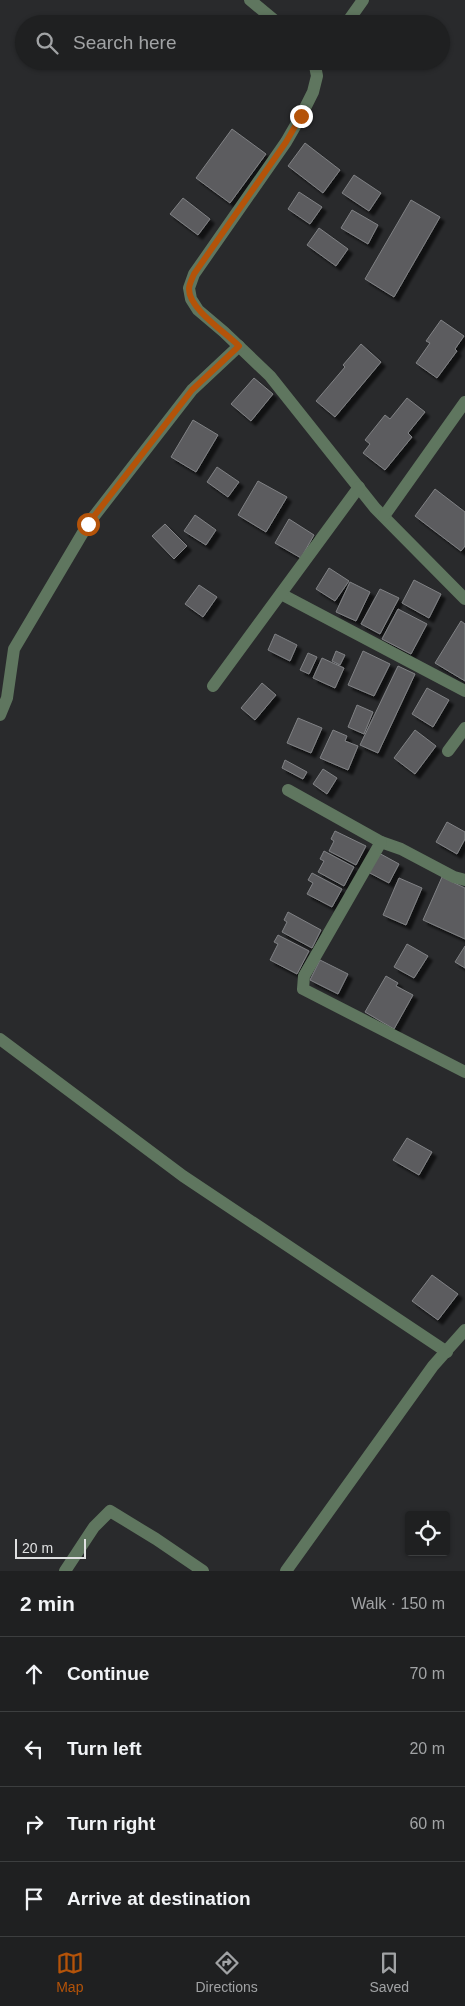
<!DOCTYPE html>
<meta charset="utf-8">
<style>
:root{--surface:#1f2021;--page:#2c2d2e;--text:#f1f3f6;--muted:#a1a3a5;--line:#3c3e3f;--accent:#b45309}
body{margin:0;font-family:Arial,sans-serif;background:var(--page);color:var(--text)}
.controls{position:absolute;right:15px;bottom:15px;display:grid;overflow:hidden;border-radius:5px;box-shadow:0 1px 4px #0004}
.controls button{width:45px;height:45px;display:grid;place-items:center;padding:0;border:0;border-bottom:1px solid var(--line);background:var(--surface);color:var(--text);font:25px sans-serif}
.scale{position:absolute;left:15px;bottom:12px;width:71px;box-sizing:border-box;padding-left:5px;border:2px solid #dfe0e1;border-top:0;font-size:14px;line-height:18px;white-space:nowrap;color:#dfe0e1;-webkit-text-stroke:4px #292a2c;paint-order:stroke}
.stop{position:absolute;width:15px;height:15px;margin:-11px;border:4px solid #b45309;border-radius:50%;background:#fff}
.stop.end{background:#b45309;border-color:#fff;box-shadow:0 1px 5px #0008}
.list{margin:0;padding:0;list-style:none}
h2{display:flex;justify-content:space-between;align-items:center;height:65px;margin:0;padding:0 20px;font-size:21px}
h2 small{font-size:16px;font-weight:400;color:var(--muted)}
.list li{display:grid;grid-template-columns:32px 1fr auto;gap:15px;align-items:center;box-sizing:border-box;height:75px;padding:0 20px;border-top:1px solid var(--line)}
.list b{display:block;font-size:19px;white-space:nowrap}
.list em{font-size:16px;font-style:normal;color:var(--muted)}
.icon{flex:none;width:28px;height:28px;fill:none;stroke:currentColor;stroke-width:2;stroke-linecap:round;stroke-linejoin:round}
.map{position:relative;flex:none;width:465px;height:1571px;overflow:hidden}
.search{position:absolute;background:var(--surface);box-shadow:0 1px 4px #0004;left:15px;right:15px;top:15px;height:55px;display:flex;align-items:center;gap:12px;box-sizing:border-box;padding:0 18px;border-radius:28px;color:var(--muted);font-size:19px}
.sheet{height:365px;background:var(--surface)}
nav{display:flex;justify-content:space-around;align-items:center;box-sizing:border-box;height:70px;border-top:1px solid var(--line);background:var(--surface);font-size:14px;color:var(--muted)}
nav a{display:grid;justify-items:center;gap:2px}
nav .on{color:var(--accent)}
.map>svg:first-child{display:block}
.building{fill:#5b5c5f;stroke:#818285;filter:url(#shadow)}
.lines{fill:none;stroke-linecap:round;stroke-linejoin:round}
.minor{stroke:#5f765f;stroke-width:12}
.route{stroke:#b45309;stroke-width:6}
</style>
<div class="map">
<svg width="465" height="1571" viewBox="0 0 465 1571">
<defs>
<filter id="shadow"><feDropShadow dx="4.5" dy="4.5" stdDeviation="1" flood-color="#0009"/></filter>
</defs>
<rect width="100%" height="100%" fill="#292a2c"/>
<!-- building -->
<g class="building">
<path d="M232,129L266,154L230,203L196,178Z"/>
<path d="M305,143L340,170L323,193L288,166Z"/>
<path d="M354,175L381,193L369,211L342,193Z"/>
<path d="M299,192L322,207L310,224L288,209Z"/>
<path d="M183,198L210,219L198,235L170,214Z"/>
<path d="M411,200L440,217L394,297L365,279Z"/>
<path d="M352,210L378,225L368,244L341,228Z"/>
<path d="M319,228L348,249L336,266L307,245Z"/>
<path d="M441,320L464,336L455,349L457,351L437,378L416,363L430,343L426,341Z"/>
<path d="M361,344L381,362L335,417L316,401L345,367L343,365Z"/>
<path d="M254,378L273,394L251,421L231,404Z"/>
<path d="M407,398L425,412L408,433L412,437L385,470L363,453L370,444L365,440L385,415L390,419Z"/>
<path d="M193,420L218,435L196,472L171,457Z"/>
<path d="M217,467L239,482L228,497L207,482Z"/>
<path d="M258,481L287,497L266,532L238,515Z"/>
<path d="M435,489L465,512V546L461,551L415,516Z"/>
<path d="M195,515L216,530L206,545L184,531Z"/>
<path d="M289,519L314,535L301,558L275,543Z"/>
<path d="M165,524L187,546L174,559L152,536Z"/>
<path d="M329,568L349,581L335,601L316,589Z"/>
<path d="M414,580L441,594L429,618L402,603Z"/>
<path d="M350,582L370,592L356,621L336,612Z"/>
<path d="M199,585L217,597L203,617L185,604Z"/>
<path d="M380,589L399,598L380,634L361,624Z"/>
<path d="M398,609L427,624L411,654L382,639Z"/>
<path d="M461,621L465,624V681L435,663Z"/>
<path d="M275,634L297,645L290,661L268,650Z"/>
<path d="M336,651L345,655L340,665L332,661Z"/>
<path d="M363,651L390,664L374,696L348,685Z"/>
<path d="M308,653L317,657L309,674L300,670Z"/>
<path d="M322,658L344,668L335,688L313,678Z"/>
<path d="M398,666L415,674L378,753L360,745Z"/>
<path d="M262,683L276,695L255,720L241,708Z"/>
<path d="M427,688L449,700L433,727L412,714Z"/>
<path d="M357,705L373,712L364,734L348,727Z"/>
<path d="M298,718L322,728L311,753L287,743Z"/>
<path d="M333,730L347,736L345,741L358,746L348,770L320,758Z"/>
<path d="M415,730L436,746L415,774L394,758Z"/>
<path d="M285,760L307,772L303,779L282,768Z"/>
<path d="M323,769L337,778L327,794L313,784Z"/>
<path d="M447,822L465,832V839L457,854L436,842Z"/>
<path d="M335,831L366,846L356,865L329,851L334,841L331,839Z"/>
<path d="M324,851L354,867L344,886L318,872L324,861L320,859Z"/>
<path d="M377,852L399,864L389,883L366,871Z"/>
<path d="M312,873L342,889L332,907L307,894L313,883L308,880Z"/>
<path d="M442,877L465,888V939L423,920Z"/>
<path d="M399,878L422,888L406,925L383,915Z"/>
<path d="M288,912L321,930L312,948L282,932L287,922L284,920Z"/>
<path d="M278,935L309,951L297,974L270,960L278,944L274,942Z"/>
<path d="M407,944L428,956L414,978L394,967Z"/>
<path d="M465,946V968L455,962Z"/>
<path d="M320,960L348,974L338,994L310,980Z"/>
<path d="M386,976L398,983L396,986L413,995L394,1029L365,1012Z"/>
<path d="M407,1138L432,1152L419,1175L393,1160Z"/>
<path d="M432,1275L458,1294L438,1320L412,1301Z"/>
</g>
<g class="lines">
<!-- minor -->
<g class="minor">
<path d="M250,0L279,24"/>
<path d="M346,24L363,0"/>
<path d="M314,61L317,76L313,92L301,116L286,142L194,274L189,288L191,299L198,310L224,332L270,376L375,508L465,599"/>
<path d="M384,516L465,402"/>
<path d="M281,594L465,691"/>
<path d="M213,686L359,487"/>
<path d="M0,715L7,698L14,649L88,524L192,390L239,346"/>
<path d="M448,751L465,728"/>
<path d="M288,790L381,842L401,849L454,877L465,880"/>
<path d="M381,842L304,976L303,989L465,1072"/>
<path d="M0,1039L183,1176L447,1352"/>
<path d="M65,1571L94,1527L110,1511L156,1539L203,1571"/>
<path d="M286,1571L433,1366L465,1330"/>
</g>
</g>
<g class="lines">
<!-- route -->
<path class="route" d="M88,524L192,390L239,346C225,332 189,309 189,289C189,284 192,279 194,274L286,142L301,116"/>
</g>
</svg>
<div class="controls">
<button><svg class="icon" aria-label="locate" viewBox="0 0 24 24"><circle cx="12" cy="12" r="6"/><path d="M12 2v4M12 18v4M2 12h4M18 12h4"/></svg></button>
</div>
<div class="scale">20 m</div>
<div class="stop" style="left:88px;top:524px"></div>
<div class="stop end" style="left:301px;top:116px"></div>
<div class="search"><svg class="icon" aria-label="search" viewBox="0 0 24 24"><circle cx="10" cy="10" r="6"/><path d="M15 15l6 6"/></svg>Search here</div>
</div>
<section class="sheet">
<h2>2 min<small>Walk · 150 m</small></h2>
<ul class="list">
<li><svg class="icon" aria-label="ahead" viewBox="0 0 24 24"><path d="M12 20V5M6 11l6-6 6 6"/></svg><div><b>Continue</b></div><em>70 m</em></li>
<li><svg class="icon" aria-label="left" viewBox="0 0 24 24"><path d="M17 20v-9H6M10 6l-5 5 5 5"/></svg><div><b>Turn left</b></div><em>20 m</em></li>
<li><svg class="icon" aria-label="right" viewBox="0 0 24 24"><path d="M7 20v-9h11M14 6l5 5-5 5"/></svg><div><b>Turn right</b></div><em>60 m</em></li>
<li><svg class="icon" aria-label="arrive" viewBox="0 0 24 24"><path d="M6 21V4h12l-3 4 3 4H6"/></svg><div><b>Arrive at destination</b></div></li>
</ul>
</section>
<nav>
<a class="on"><svg class="icon" aria-label="map" viewBox="0 0 24 24"><path d="M3 6l6-2 6 2 6-2v14l-6 2-6-2-6 2zM9 4v14M15 6v14"/></svg>Map</a>
<a><svg class="icon" aria-label="directions" viewBox="0 0 24 24"><path d="M12 3l9 9-9 9-9-9zM9 14v-3h6M13 9l2 2-2 2"/></svg>Directions</a>
<a><svg class="icon" aria-label="saved" viewBox="0 0 24 24"><path d="M7 4h10v16l-5-4-5 4z"/></svg>Saved</a>
</nav>
